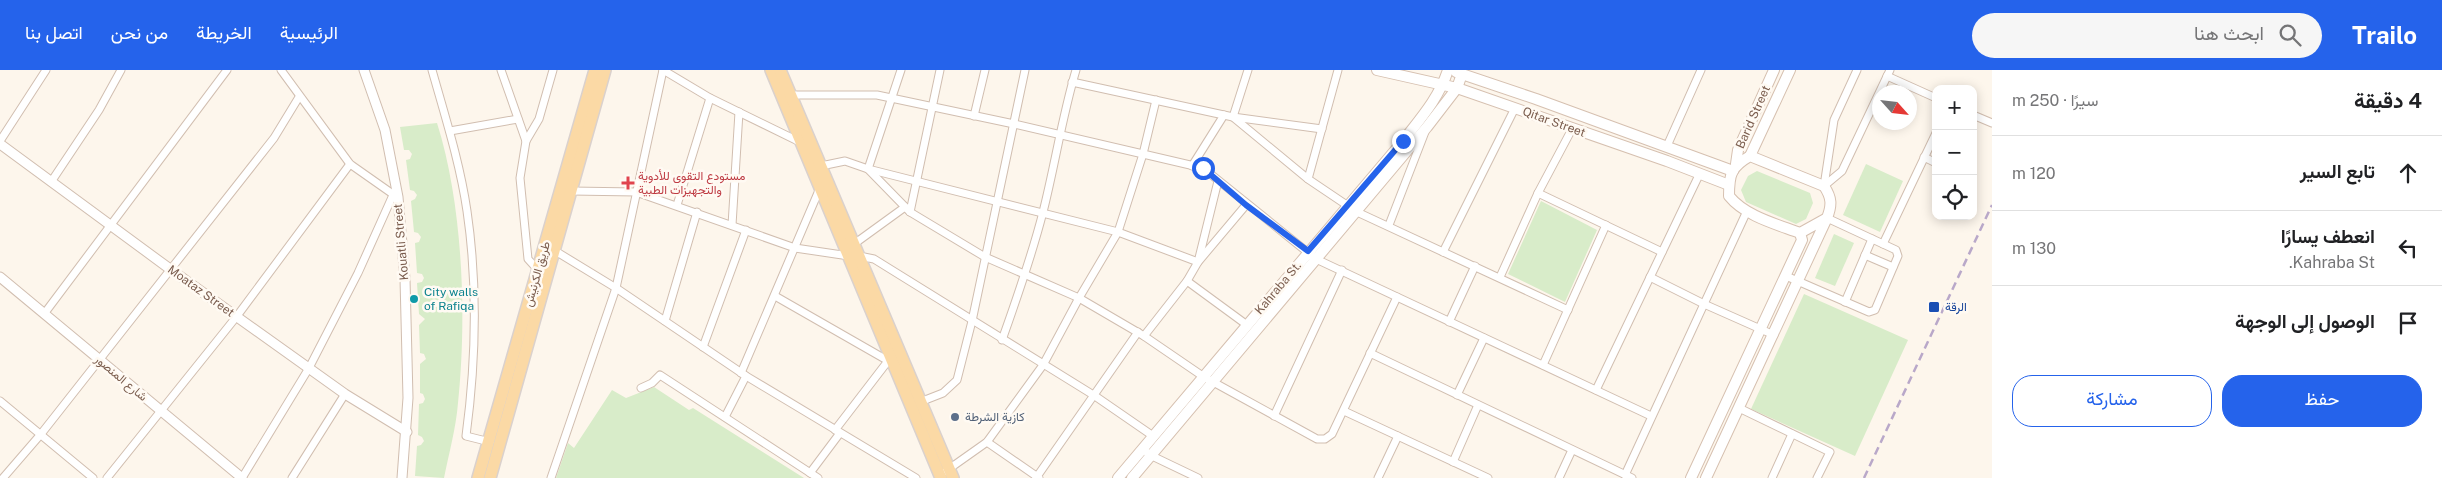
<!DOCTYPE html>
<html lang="ar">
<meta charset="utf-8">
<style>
:root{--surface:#fff;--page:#f6f6f6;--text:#202124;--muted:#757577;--line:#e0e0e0;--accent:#2563eb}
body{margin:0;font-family:"Public Sans",Vazirmatn,sans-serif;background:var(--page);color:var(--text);direction:rtl}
.controls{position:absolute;right:15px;top:15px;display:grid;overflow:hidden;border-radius:10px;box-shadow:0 2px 12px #0003}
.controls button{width:45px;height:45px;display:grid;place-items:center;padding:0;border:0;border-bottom:1px solid var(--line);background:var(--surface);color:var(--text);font:25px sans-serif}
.compass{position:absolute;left:1872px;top:15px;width:45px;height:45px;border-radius:50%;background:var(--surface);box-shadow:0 2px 12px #0003;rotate:117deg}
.stop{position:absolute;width:15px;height:15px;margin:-11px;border:4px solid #2563eb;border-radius:50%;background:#fff}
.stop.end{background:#2563eb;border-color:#fff;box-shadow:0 1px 5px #0008}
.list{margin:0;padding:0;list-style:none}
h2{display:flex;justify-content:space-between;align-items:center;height:65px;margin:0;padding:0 20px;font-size:21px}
h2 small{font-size:16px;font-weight:400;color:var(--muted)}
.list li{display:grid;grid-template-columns:32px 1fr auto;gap:15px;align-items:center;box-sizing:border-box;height:75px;padding:0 20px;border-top:1px solid var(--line)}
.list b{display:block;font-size:19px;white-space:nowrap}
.list p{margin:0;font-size:16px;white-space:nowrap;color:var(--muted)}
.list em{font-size:16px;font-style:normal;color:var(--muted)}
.actions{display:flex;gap:10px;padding:15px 20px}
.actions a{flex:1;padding:11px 0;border:1px solid var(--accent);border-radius:20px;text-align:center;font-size:18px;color:var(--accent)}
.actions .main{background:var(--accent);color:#fff}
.icon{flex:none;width:28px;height:28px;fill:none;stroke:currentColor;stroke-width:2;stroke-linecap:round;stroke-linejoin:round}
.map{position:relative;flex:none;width:1992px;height:408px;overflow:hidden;direction:ltr}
header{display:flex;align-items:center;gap:30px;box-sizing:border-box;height:70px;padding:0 25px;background:var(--accent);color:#fff}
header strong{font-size:24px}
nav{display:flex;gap:28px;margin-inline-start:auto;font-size:18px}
.search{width:350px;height:45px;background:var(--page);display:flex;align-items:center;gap:12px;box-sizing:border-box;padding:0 18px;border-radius:28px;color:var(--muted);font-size:19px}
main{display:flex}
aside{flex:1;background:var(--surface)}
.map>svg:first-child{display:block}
.green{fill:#d8ecc9}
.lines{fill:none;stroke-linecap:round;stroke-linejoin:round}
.minor-casing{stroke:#d1beb0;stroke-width:9}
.tertiary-casing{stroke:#d1beb0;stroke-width:11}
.secondary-casing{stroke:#d6c0b0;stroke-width:12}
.primary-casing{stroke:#dad1cd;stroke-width:14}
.minor{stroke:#fff;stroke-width:7}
.tertiary{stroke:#fff;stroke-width:9}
.secondary{stroke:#fff;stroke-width:10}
.primary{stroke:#fbd9a5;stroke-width:11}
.rail{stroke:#b9a8c9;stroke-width:2.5;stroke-dasharray:8 5;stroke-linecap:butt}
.route{stroke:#2563eb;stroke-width:6}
.health-dot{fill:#e0444e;stroke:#fffaf3;stroke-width:2}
.culture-dot{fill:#0f9aa8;stroke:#fffaf3;stroke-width:2}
.transit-dot{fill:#1a4fb4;stroke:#fffaf3;stroke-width:2}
.service-dot{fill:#5c6f8a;stroke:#fffaf3;stroke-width:2}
.labels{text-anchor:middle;stroke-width:5;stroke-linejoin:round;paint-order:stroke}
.street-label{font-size:12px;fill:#7a5c4d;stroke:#fffaf3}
.health-label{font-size:12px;fill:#be3a42;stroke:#fffaf3;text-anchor:start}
.culture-label{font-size:12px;fill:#0d838f;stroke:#fffaf3;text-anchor:start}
.transit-label{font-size:12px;fill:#164399;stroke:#fffaf3;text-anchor:start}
.service-label{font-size:12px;fill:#4e5e75;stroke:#fffaf3;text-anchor:start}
</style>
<header>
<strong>Trailo</strong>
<div class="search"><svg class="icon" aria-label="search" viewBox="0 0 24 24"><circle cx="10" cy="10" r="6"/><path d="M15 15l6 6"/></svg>ابحث هنا</div>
<nav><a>الرئيسية</a><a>الخريطة</a><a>من نحن</a><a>اتصل بنا</a></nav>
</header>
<main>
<aside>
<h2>4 دقيقة<small>سيرًا · 250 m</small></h2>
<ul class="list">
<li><svg class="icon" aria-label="ahead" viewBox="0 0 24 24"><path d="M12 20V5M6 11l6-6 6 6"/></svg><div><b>تابع السير</b></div><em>120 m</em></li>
<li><svg class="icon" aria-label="left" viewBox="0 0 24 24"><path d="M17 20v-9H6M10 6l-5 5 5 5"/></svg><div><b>انعطف يسارًا</b><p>Kahraba St.</p></div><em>130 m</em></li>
<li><svg class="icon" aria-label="arrive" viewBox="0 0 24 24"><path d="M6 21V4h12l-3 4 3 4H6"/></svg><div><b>الوصول إلى الوجهة</b></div></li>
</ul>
<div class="actions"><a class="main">حفظ</a><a>مشاركة</a></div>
</aside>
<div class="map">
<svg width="1992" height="408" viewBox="0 0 1992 408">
<rect width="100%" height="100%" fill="#fdf6ec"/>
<!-- green -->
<g class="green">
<path d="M437,53C463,135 467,247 458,333C456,358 449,383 444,408L415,406L417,376L421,375L424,371L422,367L418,365L419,334L423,333L425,329L423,324L420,323V294L426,289L424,284L420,283L419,255L425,249L419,244L417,213L422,212L424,208L422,204L417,203L415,173L419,172L421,167L418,163L414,162L411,131L415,129L417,125L414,121L410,120L406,90L410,89L412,84L409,80H404L400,57Z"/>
<path d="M1866,94L1903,111L1880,162L1843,145Z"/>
<path d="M1757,101L1810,123L1813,133L1806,149L1796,154L1746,132L1741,120L1748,106Z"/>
<path d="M1541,131L1597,160L1565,232L1508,204Z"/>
<path d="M1834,164L1854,173L1835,216L1815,208Z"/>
<path d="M1804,224L1908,270L1855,386L1751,339Z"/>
<path d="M654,317L689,340L693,338L804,408H556L568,373L574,378L612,320L626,328Z"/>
</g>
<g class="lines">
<!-- minor casing -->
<g class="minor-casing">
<g id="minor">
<path d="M281,0L350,94L397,127"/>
<path d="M432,0C445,46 460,93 467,141C478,216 476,291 466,366L490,372"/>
<path d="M501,0L526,71L520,108L528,189L538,200"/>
<path d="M663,0L710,28L802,73"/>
<path d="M901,0L868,99L910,142L985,187L1079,228L1144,266L1204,307L1317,369H1325L1332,364L1397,227"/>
<path d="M1248,0L1233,47L1308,109L1357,142L1568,240"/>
<path d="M1887,6L1936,28"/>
<path d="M1072,12L1233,47L1322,59"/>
<path d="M791,25H877L1014,54L1203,98L1316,189L1651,346"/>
<path d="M1973,45L1992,53"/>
<path d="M974,46L985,0"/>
<path d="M450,61L518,49"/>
<path d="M0,71L46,0"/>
<path d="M526,71L539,49L553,0"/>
<path d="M1667,76L1701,0"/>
<path d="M1924,87L1936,93"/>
<path d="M821,96L845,91L868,99L1118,162L1198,192L1246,135"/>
<path d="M1192,96L1224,45"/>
<path d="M1308,109L1338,0"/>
<path d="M51,112L99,40L121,0"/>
<path d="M1824,116L1842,101L1890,0"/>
<path d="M1824,116L1834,50L1857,0"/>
<path d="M571,121L636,122L795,178L849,186"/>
<path d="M1538,123L1662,182"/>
<path d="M677,135L710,28"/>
<path d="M910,142L940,0"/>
<path d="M732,155L739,42"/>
<path d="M1389,155L1425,62"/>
<path d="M854,174L905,137"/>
<path d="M1883,174L1936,63"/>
<path d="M552,179L616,218L746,306L916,408"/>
<path d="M1443,182L1515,38"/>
<path d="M1865,185L1893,197"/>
<path d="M859,186L874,189L1095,326L1153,366"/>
<path d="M1786,206L1869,242L1875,240L1898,186L1896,180L1827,148"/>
<path d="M1500,207L1538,123L1572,59"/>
<path d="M1650,207L1704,234L1774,265"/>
<path d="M1187,211L1247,255"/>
<path d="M775,226L892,293"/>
<path d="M1845,232L1872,169"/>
<path d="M44,244L227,0"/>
<path d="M665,251L697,142"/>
<path d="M1449,252L1475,196"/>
<path d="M1144,266L1187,211L1198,192L1218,111"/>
<path d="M1002,270C1017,228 1032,185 1043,142C1055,95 1062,47 1076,0"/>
<path d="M703,277L746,160"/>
<path d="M1370,283L1632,408"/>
<path d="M1543,295L1606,155"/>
<path d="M741,303L820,118"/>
<path d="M641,318L652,313L660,305L818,408"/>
<path d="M1596,320L1700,103"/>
<path d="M1457,325L1484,268"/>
<path d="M0,331L93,408"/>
<path d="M920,332L943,323L957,310L972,251L1025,0"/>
<path d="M1739,338L1830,382L1817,408"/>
<path d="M1344,341L1488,408"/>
<path d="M1274,346L1342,200"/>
<path d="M725,347L746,306"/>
<path d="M835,360L888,291"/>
<path d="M987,372L1039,408"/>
<path d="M1143,379L1150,385L1198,408"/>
<path d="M1453,392L1478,335"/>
<path d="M946,401L987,372L1043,295L1079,228L1118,162L1143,84L1156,30"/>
<path d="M810,403L840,363"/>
<path d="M1625,405L1747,141"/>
<path d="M3,408L41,364L274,68L299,27"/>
<path d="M107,408L237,246L350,94"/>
<path d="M242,408L309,298L358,203L393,125"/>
<path d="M292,408L345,324"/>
<path d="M551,408L616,218L663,0"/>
<path d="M1036,408L1138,262"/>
<path d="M1378,408L1398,366"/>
<path d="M1559,408L1572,380"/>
<path d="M1772,408L1792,364"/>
</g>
</g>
<!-- tertiary casing -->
<g class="tertiary-casing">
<g id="tertiary">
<path d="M364,0L385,60L398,127L405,209L408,328L402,408"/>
<path d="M0,74L170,199L345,324L407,362"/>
<path d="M0,207L242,408"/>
</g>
</g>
<!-- secondary casing -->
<g class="secondary-casing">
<g id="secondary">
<path d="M1377,0L1457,18L1667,91L1729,115"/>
<path d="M1456,2L1536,29L1733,101"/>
<path d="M1750,86L1790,0"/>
<path d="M1736,94L1738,80L1774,0"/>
<path d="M1118,408L1403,71C1420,49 1439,28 1448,0"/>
<path d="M1132,408L1427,57L1457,18L1462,4"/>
<path d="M1691,408L1802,170L1800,163"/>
<path d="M1706,408L1827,148C1832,135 1832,128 1824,116L1750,86C1731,97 1729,104 1729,126C1745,146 1776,154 1800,163L1827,148"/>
</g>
</g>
<!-- primary casing -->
<g class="primary-casing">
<g id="primary">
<path d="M771,0L941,408"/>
<path d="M780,0L953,408"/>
<path d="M478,408L595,0"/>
<path d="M490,408L605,0"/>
</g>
</g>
<!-- minor -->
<use href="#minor" class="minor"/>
<!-- tertiary -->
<use href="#tertiary" class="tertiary"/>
<!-- secondary -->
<use href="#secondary" class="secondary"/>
<!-- primary -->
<use href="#primary" class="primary"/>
<!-- rail -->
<path class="rail" d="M1864,408L1992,135"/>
</g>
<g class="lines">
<!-- route -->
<path class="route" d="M1203,98L1246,135L1308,181L1403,71"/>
</g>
<!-- markers -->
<path class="health-dot" d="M625.5 105.5h5v5h5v5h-5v5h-5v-5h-5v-5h5z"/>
<circle class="culture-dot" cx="414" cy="229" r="5"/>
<rect class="transit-dot" x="1928" y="231" width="12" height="12" rx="2.5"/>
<circle class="service-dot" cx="955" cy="347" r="5"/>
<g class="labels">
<!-- street labels -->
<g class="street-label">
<text transform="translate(1753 47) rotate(-66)" y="4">Barid Street</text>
<text transform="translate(1554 52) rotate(20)" y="4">Qitar Street</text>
<text transform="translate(401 172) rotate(-95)" y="4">Kouatli Street</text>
<text transform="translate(537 204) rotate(-74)" y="4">طريق الكرنيش</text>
<text transform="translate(1278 218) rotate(-50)" y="4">Kahraba St.</text>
<text transform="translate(201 221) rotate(36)" y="4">Moataz Street</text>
<text transform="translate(121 308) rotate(40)" y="4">شارع المنصور</text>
</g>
<!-- health labels -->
<g class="health-label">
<text x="638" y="110">مستودع التقوى للأدوية<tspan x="638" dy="14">والتجهيزات الطبية</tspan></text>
</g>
<!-- culture labels -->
<g class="culture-label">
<text x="424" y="226">City walls<tspan x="424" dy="14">of Rafiqa</tspan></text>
</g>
<!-- transit labels -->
<g class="transit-label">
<text x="1945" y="241">الرقة</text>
</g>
<!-- service labels -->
<g class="service-label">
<text x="965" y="351">كازية الشرطة</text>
</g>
</g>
</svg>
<div class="controls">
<button>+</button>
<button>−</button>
<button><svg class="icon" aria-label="locate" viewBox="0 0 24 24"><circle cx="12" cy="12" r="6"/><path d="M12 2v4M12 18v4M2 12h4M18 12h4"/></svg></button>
</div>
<svg class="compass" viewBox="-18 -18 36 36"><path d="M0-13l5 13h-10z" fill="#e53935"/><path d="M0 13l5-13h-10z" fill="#757577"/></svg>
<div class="stop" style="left:1203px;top:98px"></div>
<div class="stop end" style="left:1403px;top:71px"></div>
</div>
</main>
